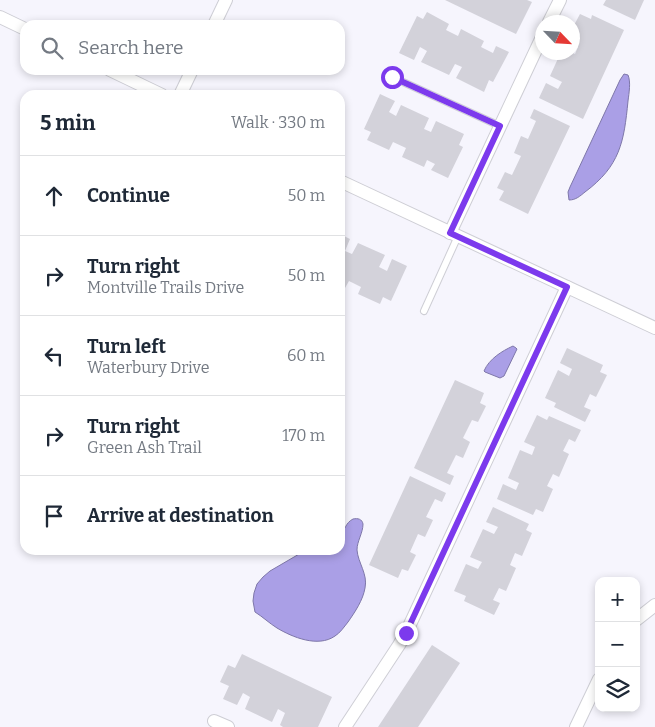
<!DOCTYPE html>
<meta charset="utf-8">
<style>
:root{--surface:#fff;--page:#f6f6f7;--text:#1f2937;--muted:#747a83;--line:#e0e1e3}
body{margin:0;font-family:Bitter,serif;background:var(--page);color:var(--text)}
.controls{position:absolute;right:15px;bottom:15px;display:grid;overflow:hidden;border-radius:10px;box-shadow:0 2px 8px #0003}
.controls button{width:45px;height:45px;display:grid;place-items:center;padding:0;border:0;border-bottom:1px solid var(--line);background:var(--surface);color:var(--text);font:25px sans-serif}
.compass{position:absolute;left:535px;top:15px;width:45px;height:45px;border-radius:50%;background:var(--surface);box-shadow:0 2px 8px #0003;rotate:115deg}
.stop{position:absolute;width:15px;height:15px;margin:-11px;border:4px solid #7c3aed;border-radius:50%;background:#fff}
.stop.end{background:#7c3aed;border-color:#fff;box-shadow:0 1px 5px #0008}
.list{margin:0;padding:0;list-style:none}
h2{display:flex;justify-content:space-between;align-items:center;height:65px;margin:0;padding:0 20px;font-size:21px}
h2 small{font-size:16px;font-weight:400;color:var(--muted)}
.list li{display:grid;grid-template-columns:32px 1fr auto;gap:15px;align-items:center;box-sizing:border-box;height:80px;padding:0 20px;border-top:1px solid var(--line)}
.list b{display:block;font-size:19px;white-space:nowrap}
.list p{margin:0;font-size:16px;white-space:nowrap;color:var(--muted)}
.list em{font-size:16px;font-style:normal;color:var(--muted)}
.icon{flex:none;width:28px;height:28px;fill:none;stroke:currentColor;stroke-width:2;stroke-linecap:round;stroke-linejoin:round}
.map{position:relative;flex:none;width:655px;height:727px;overflow:hidden}
.search{position:absolute;background:var(--surface);box-shadow:0 2px 8px #0003;left:20px;top:20px;width:325px;height:55px;display:flex;align-items:center;gap:12px;box-sizing:border-box;padding:0 18px;border-radius:15px;color:var(--muted);font-size:19px}
.panel{position:absolute;background:var(--surface);box-shadow:0 2px 8px #0003;left:20px;top:90px;width:325px;height:465px;border-radius:15px}
.map>svg:first-child{display:block}
.water{fill:#aa9fe6;stroke:#7e77a9}
.building{fill:#d3d2da}
.lines{fill:none;stroke-linecap:round;stroke-linejoin:round}
.lane-casing{stroke:#ceced5;stroke-width:8}
.street-casing{stroke:#ceced5;stroke-width:14}
.lane{stroke:#fff;stroke-width:6}
.street{stroke:#fff;stroke-width:12}
.route{stroke:#7c3aed;stroke-width:6}
</style>
<div class="map">
<svg width="655" height="727" viewBox="0 0 655 727">
<rect width="100%" height="100%" fill="#f6f5fd"/>
<!-- water -->
<g class="water">
<path d="M624,74L628,75C631,82 629,93 628,101C624,142 620,166 585,192C580,196 576,200 569,200L568,192L570,187L620,80Z"/>
<path d="M513,346L516,348L517,349L504,376L500,378L485,372L484,371C489,359 502,351 513,346Z"/>
<path d="M353,519C358,518 362,519 363,524C363,533 357,541 357,550C358,563 368,574 365,588C363,600 355,612 348,622C344,627 340,633 335,636C318,648 292,637 277,628C269,623 263,617 255,612L253,601L254,593L257,584L263,577L270,571L306,550H340V533C346,530 345,523 353,519Z"/>
</g>
<!-- building -->
<g class="building">
<path d="M445,0H527L532,2L516,34Z"/>
<path d="M606,0H644L635,20L603,5Z"/>
<path d="M427,12L449,24L446,30L458,36L461,29L484,41L481,47L493,53L496,46L509,52L493,82L489,80L484,92L456,78L462,67L455,64L449,75L421,62L427,51L420,47L414,60L399,53L417,16L423,19Z"/>
<path d="M580,14L591,19L592,15L624,30L583,119L539,98L546,83L558,89L562,82L550,76L561,52H571L575,54L578,47L572,45V29Z"/>
<path d="M380,94L395,101L389,112L396,116L401,105L429,118L424,129L431,132L436,121L464,134L459,145L463,147L448,178L431,170L435,164L427,160L424,167L402,157L406,148L393,142L389,150L367,140L371,132L364,129Z"/>
<path d="M534,109L570,126L528,214L499,200L504,191L497,188L505,172L512,175L521,156L514,153L521,136L528,139L536,121L530,118Z"/>
<path d="M340,234L350,239L345,251L352,254L358,243L385,255L379,267L387,271L392,259L407,266L391,301L383,297L380,304L358,294L361,287L349,281L345,288L340,286Z"/>
<path d="M567,348L603,365L600,372L607,375L596,397L590,394L584,407L591,410L585,422L554,407L556,403L545,398L558,370L569,376L572,369L560,363Z"/>
<path d="M455,380L484,393L480,403L486,406L478,422L472,420L463,438L470,442L463,458L456,455L447,473L454,476L450,485L414,468Z"/>
<path d="M537,415L547,420L549,416L581,430L575,442L569,439L563,451L569,454L559,477L553,474L547,486L553,489L543,512L536,509L533,515L497,499L503,484L516,490L519,483L508,478L520,450L532,455L535,447L524,442Z"/>
<path d="M410,476L446,493L442,502L435,499L426,517L433,520L425,537L418,534L410,552L416,555L408,571L402,569L398,578L369,565Z"/>
<path d="M493,507L529,524L526,530L532,533L522,556L515,553L510,565L516,568L506,591L499,588L493,600L500,603L494,615L464,601L466,596L454,591L466,564L478,569L482,562L470,557L483,529L494,534L498,527L486,522Z"/>
<path d="M432,645L460,663L418,727H378Z"/>
<path d="M242,654L332,697L318,727H283L280,725L285,713L278,709L272,722L245,709L250,697L243,693L237,705L223,699L229,686L220,682L228,665L235,668Z"/>
</g>
<g class="lines">
<!-- lane casing -->
<g class="lane-casing">
<g id="lane">
<path d="M392,77L500,126"/>
<path d="M424,311L458,236"/>
</g>
</g>
<!-- street casing -->
<g class="street-casing">
<g id="street">
<path d="M0,17L25,29"/>
<path d="M549,22L560,0"/>
<path d="M214,25L226,0"/>
<path d="M110,70L162,95"/>
<path d="M180,95L192,70"/>
<path d="M340,181L655,328"/>
<path d="M450,233L542,37"/>
<path d="M636,620L655,605"/>
<path d="M214,721L228,727"/>
<path d="M345,727L399,645L406,633L567,287"/>
<path d="M576,727L599,679"/>
</g>
</g>
<!-- lane -->
<use href="#lane" class="lane"/>
<!-- street -->
<use href="#street" class="street"/>
</g>
<g class="lines">
<!-- route -->
<path class="route" d="M392,77L500,126L450,233L567,287L406,633"/>
</g>
</svg>
<div class="controls">
<button>+</button>
<button>−</button>
<button><svg class="icon" aria-label="layers" viewBox="0 0 24 24"><path d="M12 4l9 5-9 5-9-5zM3 14l9 5 9-5"/></svg></button>
</div>
<svg class="compass" viewBox="-18 -18 36 36"><path d="M0-13l5 13h-10z" fill="#e53935"/><path d="M0 13l5-13h-10z" fill="#747a83"/></svg>
<div class="stop" style="left:392px;top:77px"></div>
<div class="stop end" style="left:406px;top:633px"></div>
<div class="search"><svg class="icon" aria-label="search" viewBox="0 0 24 24"><circle cx="10" cy="10" r="6"/><path d="M15 15l6 6"/></svg>Search here</div>
<section class="panel">
<h2>5 min<small>Walk · 330 m</small></h2>
<ul class="list">
<li><svg class="icon" aria-label="ahead" viewBox="0 0 24 24"><path d="M12 20V5M6 11l6-6 6 6"/></svg><div><b>Continue</b></div><em>50 m</em></li>
<li><svg class="icon" aria-label="right" viewBox="0 0 24 24"><path d="M7 20v-9h11M14 6l5 5-5 5"/></svg><div><b>Turn right</b><p>Montville Trails Drive</p></div><em>50 m</em></li>
<li><svg class="icon" aria-label="left" viewBox="0 0 24 24"><path d="M17 20v-9H6M10 6l-5 5 5 5"/></svg><div><b>Turn left</b><p>Waterbury Drive</p></div><em>60 m</em></li>
<li><svg class="icon" aria-label="right" viewBox="0 0 24 24"><path d="M7 20v-9h11M14 6l5 5-5 5"/></svg><div><b>Turn right</b><p>Green Ash Trail</p></div><em>170 m</em></li>
<li><svg class="icon" aria-label="arrive" viewBox="0 0 24 24"><path d="M6 21V4h12l-3 4 3 4H6"/></svg><div><b>Arrive at destination</b></div></li>
</ul>
</section>
</div>
